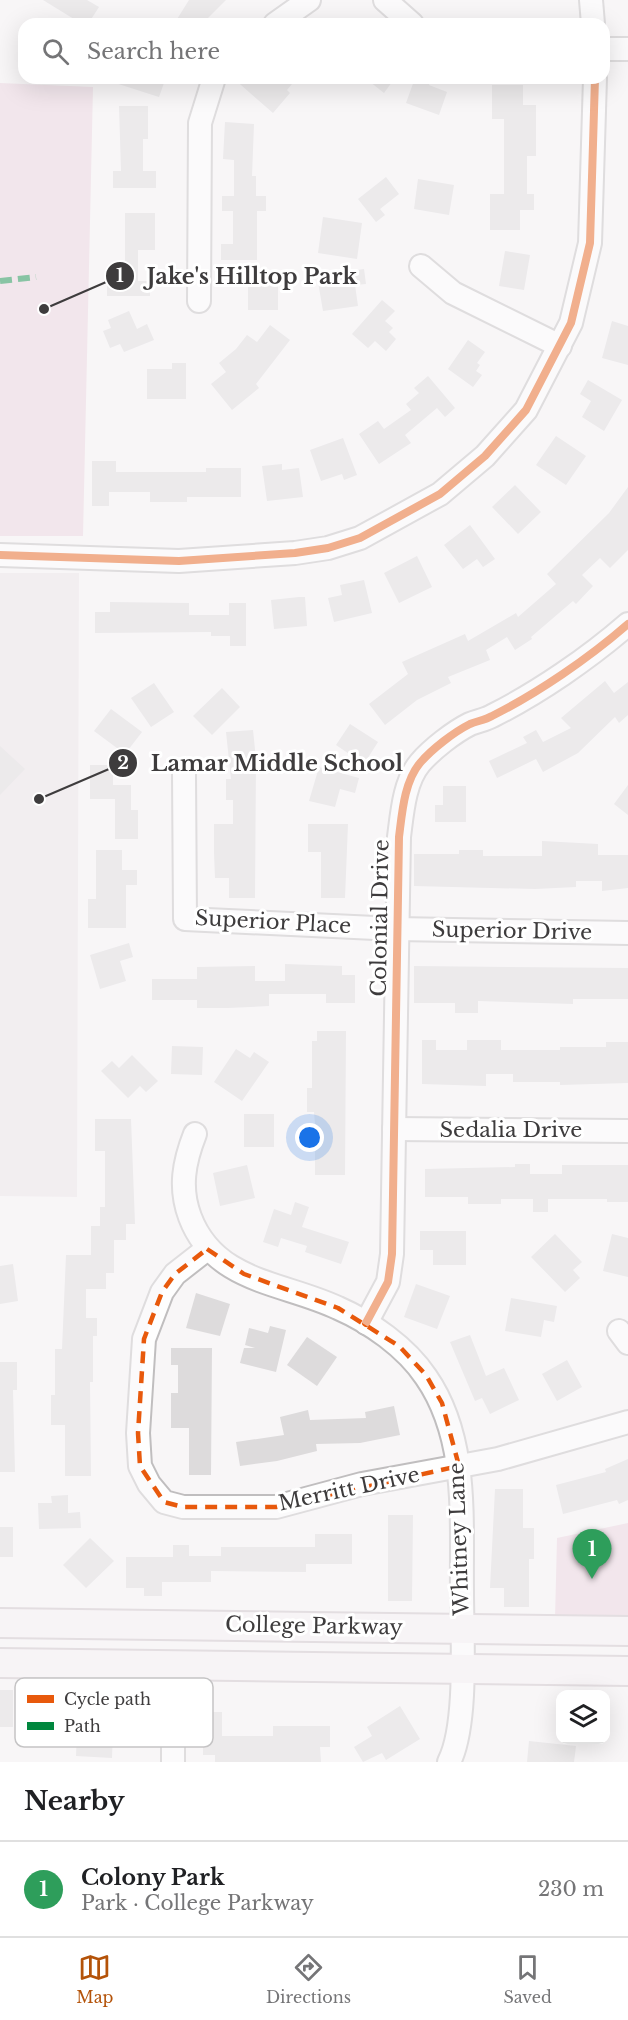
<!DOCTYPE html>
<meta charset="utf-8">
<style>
:root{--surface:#fff;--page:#f6f6f6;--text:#202124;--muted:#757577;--line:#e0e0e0;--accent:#b45309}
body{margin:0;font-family:"Libre Baskerville",serif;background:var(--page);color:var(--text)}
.controls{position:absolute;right:18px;bottom:18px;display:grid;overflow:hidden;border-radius:12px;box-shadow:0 6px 24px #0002}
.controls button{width:54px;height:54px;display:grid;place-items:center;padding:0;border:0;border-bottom:2px solid var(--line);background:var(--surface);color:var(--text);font:30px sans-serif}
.you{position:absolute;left:310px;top:1138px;width:21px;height:21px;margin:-15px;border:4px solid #fff;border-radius:50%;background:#1a73e8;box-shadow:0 0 0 9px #1a73e833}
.badge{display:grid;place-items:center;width:39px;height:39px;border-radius:50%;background:var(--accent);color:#fff;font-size:20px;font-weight:700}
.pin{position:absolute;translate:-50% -50px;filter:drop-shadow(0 2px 3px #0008)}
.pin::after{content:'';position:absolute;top:32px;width:21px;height:18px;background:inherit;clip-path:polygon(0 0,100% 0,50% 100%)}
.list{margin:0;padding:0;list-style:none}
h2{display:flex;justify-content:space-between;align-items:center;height:78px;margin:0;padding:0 24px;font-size:26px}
h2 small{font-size:20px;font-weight:400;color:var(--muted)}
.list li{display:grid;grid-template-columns:39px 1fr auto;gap:18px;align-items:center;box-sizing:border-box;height:96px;padding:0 24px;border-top:2px solid var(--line)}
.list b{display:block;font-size:22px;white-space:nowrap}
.list p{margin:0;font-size:20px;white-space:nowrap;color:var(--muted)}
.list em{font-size:20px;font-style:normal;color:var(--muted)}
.icon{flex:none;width:33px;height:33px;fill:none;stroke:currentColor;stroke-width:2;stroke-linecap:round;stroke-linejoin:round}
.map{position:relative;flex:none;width:628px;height:1762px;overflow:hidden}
.search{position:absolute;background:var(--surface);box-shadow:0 6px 24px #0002;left:18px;right:18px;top:18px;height:66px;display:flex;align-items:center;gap:15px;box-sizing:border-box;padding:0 21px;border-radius:18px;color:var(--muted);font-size:22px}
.sheet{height:174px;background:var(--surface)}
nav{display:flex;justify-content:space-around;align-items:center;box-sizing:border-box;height:84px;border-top:2px solid var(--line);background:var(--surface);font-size:16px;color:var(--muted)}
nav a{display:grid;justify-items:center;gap:3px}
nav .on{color:var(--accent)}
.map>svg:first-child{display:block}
.built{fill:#ece4e7}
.green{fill:#ebd3dd}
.building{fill:#dddbdc}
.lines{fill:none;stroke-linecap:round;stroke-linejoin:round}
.minor-casing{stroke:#c0bebf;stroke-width:26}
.major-casing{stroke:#cbc0c5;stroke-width:32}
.minor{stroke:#fefefe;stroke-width:22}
.major{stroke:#f7f1f4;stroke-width:28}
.quiet{stroke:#00873e;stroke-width:6;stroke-dasharray:12 6;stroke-linecap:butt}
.cycleway-casing{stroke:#fff;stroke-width:11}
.cycleway{stroke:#e8590c;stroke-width:8}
.marked{fill:none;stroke:#e8590c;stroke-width:4.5;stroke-dasharray:12 8;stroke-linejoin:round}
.labels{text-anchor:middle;stroke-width:6;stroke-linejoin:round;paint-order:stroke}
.street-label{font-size:21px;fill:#3e3c3d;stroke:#fff}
.key{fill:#fff;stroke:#c5c4c5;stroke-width:1.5}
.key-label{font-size:16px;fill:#3e3c3d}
.leader{fill:none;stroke:#3e3c3d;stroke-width:2}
.callout-dot{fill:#3e3c3d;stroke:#fff;stroke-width:2}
.mark-label{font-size:18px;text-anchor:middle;font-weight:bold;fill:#fff}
.callout-label{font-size:22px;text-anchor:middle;font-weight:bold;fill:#3e3c3d;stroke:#fff;stroke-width:6;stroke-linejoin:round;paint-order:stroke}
</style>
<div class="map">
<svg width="628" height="1762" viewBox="0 0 628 1762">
<rect width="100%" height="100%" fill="#f8f6f7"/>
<!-- built -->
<path class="built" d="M0,573H79L77,1197L0,1196Z"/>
<!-- green -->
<g class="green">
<path d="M0,83L93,87L83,536H0Z"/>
<path d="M628,1523V1620L555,1619L557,1538Z"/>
</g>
<!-- building -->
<g class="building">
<path d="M43,0H87L99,7L88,24H82Z"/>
<path d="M189,0H226L202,24H174Z"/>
<path d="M109,78H149L164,83L159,97L109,81Z"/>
<path d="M233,78H285L292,84L287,90L290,93L273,113Z"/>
<path d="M365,78H395L384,93Z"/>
<path d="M415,78H432L429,85L447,92L439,115L406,103Z"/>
<path d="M492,85H523V105H536V156H527V194H534V210H520V230H490V194H504V119H492Z"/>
<path d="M119,106H148V139H143V171H156V188H113V171H121Z"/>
<path d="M225,122L254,124L252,176H256V196H266V211H257V260H221V244H233V211H222V196H234V160L223,159Z"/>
<path d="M386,177L399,194L380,209L385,215L376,222L358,199Z"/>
<path d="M418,179L454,185L449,215L414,209Z"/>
<path d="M125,213H155V250H138V281H150V296H107V281H116V261H125Z"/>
<path d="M323,217L362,223L357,259L318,253Z"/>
<path d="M505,251L530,255L524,290L499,286Z"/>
<path d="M364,269L366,284L355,285L358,306L323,311L317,276Z"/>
<rect x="248" y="273" width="30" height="37"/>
<path d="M382,300L395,311L385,321L393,328L389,332L396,339L386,351L375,341L368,348L352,334Z"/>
<path d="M129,311L137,329L147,324L154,340L124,352L120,344L110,348L103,331L111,328L108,320Z"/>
<path d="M612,321L628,326V365L602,358Z"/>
<path d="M270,325L290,340L256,384L259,388L232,410L211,384L226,372L219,363L236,349L247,335L257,342Z"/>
<path d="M468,340L485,352L477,363L480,365L476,371L482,375L473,387L448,369Z"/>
<path d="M172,363H186V399H147V369H172Z"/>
<path d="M428,376L455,408L445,417L437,408L405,435L411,443L379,464L359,434L378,421L384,429L411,410L406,404L419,393L414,388Z"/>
<path d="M588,380L622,400L604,431L582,417L591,401L580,394Z"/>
<path d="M556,436L586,456L566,485L536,465Z"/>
<path d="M343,438L357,475L344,480L342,474L321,481L310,450Z"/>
<path d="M92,461H116V472H206V468H241V497H187V502H150V492H109V506H92Z"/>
<path d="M282,464V470L299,468L303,497L267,501L262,466Z"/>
<path d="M515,485L541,512L518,534L492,507Z"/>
<path d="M628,487V550L610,568L600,558L582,575L593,586L576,604L573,601L531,637L532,639L515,650L507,637L486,650L490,660L448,677L451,683L417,700L385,725L369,704L408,674L402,662L465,634L468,641L516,613L518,617L556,584L547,574L609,513Z"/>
<path d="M470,525L495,559L483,567L477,559L463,569L444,545Z"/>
<path d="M417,556L432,587L399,603L384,573Z"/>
<path d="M364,580L372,613L334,622L328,598L342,595L340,585Z"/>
<path d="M299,597H305L307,626L274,629L271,600Z"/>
<path d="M110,602L189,603V615H229V603H246V646H230V636H211V632L95,633V612H110Z"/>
<path d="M605,681L614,693L628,682V715L619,723L615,717L578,753L543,772L536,759L497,778L489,761L527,743L523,737L536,730L543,742L571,728L561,718Z"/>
<path d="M154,683L174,712L151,727L131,698Z"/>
<path d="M222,688L240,707L212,735L193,716Z"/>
<path d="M111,709L142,732L125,754L94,731Z"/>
<path d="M350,724L378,742L364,764L336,745Z"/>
<path d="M253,730L256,759L255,898H229V878H215L214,853V824H233V800H226V779H231L226,732Z"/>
<path d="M0,746L25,769L0,795Z"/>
<path d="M90,765H113V785H131V810H138V839H115V799H90Z"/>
<path d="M319,767L359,778L355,793L340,789L335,807L309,801Z"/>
<path d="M628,785V815L614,804Z"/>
<path d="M443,786H466V822H435V805H443Z"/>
<path d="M308,824H348L345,898H321V852H308Z"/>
<path d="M542,841L598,844V855H628V888L602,891V881H576V887L535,889L414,886V854H459V850H483V856H542Z"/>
<path d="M96,850H122V870H137V885H126V928H88V899H96Z"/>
<path d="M129,943L133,957L120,961L126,981L100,989L90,955Z"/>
<path d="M285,964L342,966V975H355V1003H326V994H269V1006L228,1008H197V1000H152V979H197V967L255,966V981H285Z"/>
<path d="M414,966L628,968V999H573V1004L478,1001V1013H455V1003H414Z"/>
<path d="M317,1031H346L345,1175H315V1124L314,1112H307V1088H312V1041H317Z"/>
<path d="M422,1040H436V1050H467V1040H501V1050H560V1047H606V1042H628V1083L560,1085V1082H513V1074H486V1086L422,1084Z"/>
<path d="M172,1046L203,1047L202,1075L171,1074Z"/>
<path d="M236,1049L250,1058L254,1052L269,1062L242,1101L214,1082Z"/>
<path d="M132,1055L158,1081L146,1092L140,1086L128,1098L101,1071L112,1061L119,1068Z"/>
<rect x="244" y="1114" width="30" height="33"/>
<path d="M95,1119H131L135,1224H126V1240H114V1273H106V1289H86V1318H97V1336H93V1382H90L91,1476H65V1425H51V1395H55V1349H62L66,1255H91V1226H100V1207H105V1151H95Z"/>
<path d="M515,1164H530V1174H562V1165H628V1202H607V1199H548V1212H533V1199H501V1204H468V1197H425V1169L515,1167Z"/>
<path d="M247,1165L255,1198L220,1206L213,1173Z"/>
<path d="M295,1202L309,1207L302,1227L349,1242L341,1264L305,1252L307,1246L281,1238L278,1247L263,1242L274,1209L291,1215Z"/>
<path d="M420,1231H466V1265H433V1250H420Z"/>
<path d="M555,1234L582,1262L573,1270L580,1278L565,1292L531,1257Z"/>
<path d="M612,1234L628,1238V1277L603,1271Z"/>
<path d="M13,1264L18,1301L0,1304V1266Z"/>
<path d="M416,1284L450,1296L437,1329L404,1317Z"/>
<path d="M196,1293L230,1304L220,1336L186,1328Z"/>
<path d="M511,1298L557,1306L554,1322L544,1320L541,1337L505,1331Z"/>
<path d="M270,1326L286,1330L276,1372L240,1363L244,1348H255L245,1345L249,1328L268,1333Z"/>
<path d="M470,1335L486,1376L504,1368L519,1400L490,1414L482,1398L475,1401L450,1342Z"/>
<path d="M307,1337L337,1357L317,1386L287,1365Z"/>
<path d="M171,1348H212L211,1475H189V1428H171V1393H178V1365H171Z"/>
<path d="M567,1360L582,1387L557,1401L542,1374Z"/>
<path d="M0,1362H17V1390H13L15,1472H0Z"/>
<path d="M394,1406L400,1435L360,1443L316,1444L317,1451L277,1461L240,1466L236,1442L284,1435L280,1417L308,1410L310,1420L366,1418L365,1412Z"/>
<path d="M628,1459V1500L619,1504L617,1500L563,1514L556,1485L606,1472L605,1469Z"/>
<path d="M495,1489H523V1528H534V1559H529V1607H504V1588H490Z"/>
<path d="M68,1495V1513L80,1512L81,1528L39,1529L38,1503H52L51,1496Z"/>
<path d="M388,1515H413L412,1601H388Z"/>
<rect x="0" y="1527" width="13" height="30"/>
<path d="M315,1534H352V1564H306V1572L211,1571V1582H162V1596H144V1588H126V1557H173V1545H189V1556H221V1547H315Z"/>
<path d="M90,1538L114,1561L86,1588L63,1565Z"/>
<rect x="0" y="1690" width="13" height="37"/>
<path d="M400,1706L420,1739L386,1760L382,1753L363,1762L354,1747L372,1736L367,1727Z"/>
<path d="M78,1707L123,1709L122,1729L113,1728L112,1758L76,1756Z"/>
<path d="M203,1712H222V1736H273V1726H330V1747H320L321,1762H215V1755H203Z"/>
<path d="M529,1741L576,1746L574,1762H527Z"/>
</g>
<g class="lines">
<!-- minor casing -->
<g class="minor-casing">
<g id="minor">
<path d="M385,0L412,24"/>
<path d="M591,0L593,24"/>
<path d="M275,24L309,0"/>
<path d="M604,49H628"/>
<path d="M421,266L453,293L560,346"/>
<path d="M199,301L200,123L214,78"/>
<path d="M0,555L179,561L295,553L328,548L360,538L440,494L485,456L526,410L571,323L590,243L595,78"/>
<path d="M184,774L185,919L396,929L628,933"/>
<path d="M394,1129L628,1131"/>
<path d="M195,1134C184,1162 179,1188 190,1217C215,1283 283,1282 338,1308C370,1322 406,1347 426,1377C469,1439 461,1520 462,1592C462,1636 468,1725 449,1762"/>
<path d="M207,1249L175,1274L162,1292L144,1339L138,1433L140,1466L149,1484L164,1502L183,1507H276L362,1484L498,1459L628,1422"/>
<path d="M366,1323L388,1282L392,1254L399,837C402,814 404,782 420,763C432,749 454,732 470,724C477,721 485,720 492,716C538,693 589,658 628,624"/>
<path d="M619,1331L628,1343"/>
<path d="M173,1762V1665"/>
</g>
</g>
<!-- major casing -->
<g class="major-casing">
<g id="major">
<path d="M0,1623L628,1631"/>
<path d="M0,1663L628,1671"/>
</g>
</g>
<!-- minor -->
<use href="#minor" class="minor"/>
<!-- major -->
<use href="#major" class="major"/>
<!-- quiet -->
<path class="quiet" d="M0,281L36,277"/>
<!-- cycleway casing -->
<g class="cycleway-casing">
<g id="cycleway">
<path d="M0,555L179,561L295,553L328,548L360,538L440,494L485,456L526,410L571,323L590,243L595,78"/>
<path d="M366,1323L388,1282L392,1254L399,837C402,814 404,782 420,763C432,749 454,732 470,724C477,721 485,720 492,716C538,693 589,658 628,624"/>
</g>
</g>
<!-- cycleway -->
<use href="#cycleway" class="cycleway"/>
</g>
<!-- marked area -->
<path d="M0 0H628V1762H0ZM207,1249L244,1274L338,1308L399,1346L426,1375L442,1403L459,1466L276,1507H183L164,1502L140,1466L138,1433L144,1339L162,1292L175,1274Z" fill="#f8f6f7" fill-opacity=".55" fill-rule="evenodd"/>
<path class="marked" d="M207,1249L244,1274L338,1308L399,1346L426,1375L442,1403L459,1466L276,1507H183L164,1502L140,1466L138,1433L144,1339L162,1292L175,1274Z"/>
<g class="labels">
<!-- street labels -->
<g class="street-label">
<text transform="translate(380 918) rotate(-89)" y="7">Colonial Drive</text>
<text transform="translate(273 922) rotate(3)" y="7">Superior Place</text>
<text transform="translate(512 931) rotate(1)" y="7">Superior Drive</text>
<text x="511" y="1137">Sedalia Drive</text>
<text transform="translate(349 1489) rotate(-12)" y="7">Merritt Drive</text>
<text transform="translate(459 1539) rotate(-92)" y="7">Whitney Lane</text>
<text transform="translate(314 1626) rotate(1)" y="7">College Parkway</text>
</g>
</g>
<!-- legend -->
<rect x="15" y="1678" width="198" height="69" rx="9" class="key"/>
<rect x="27" y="1695" width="27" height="8" fill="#e8590c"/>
<rect x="27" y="1722" width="27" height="8" fill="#00873e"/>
<g class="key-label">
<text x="64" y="1705">Cycle path</text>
<text x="64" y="1732">Path</text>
</g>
<!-- callouts -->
<path class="leader" d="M44 309L120 276M39 799L123 763"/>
<g class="callout-dot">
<circle cx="44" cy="309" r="6"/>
<circle cx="39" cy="799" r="6"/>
<circle cx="120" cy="276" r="15"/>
<circle cx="123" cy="763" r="15"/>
</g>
<g class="mark-label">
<text x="120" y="282">1</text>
<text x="123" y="769">2</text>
</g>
<g class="callout-label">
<text x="252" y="284">Jake's Hilltop Park</text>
<text x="277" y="771">Lamar Middle School</text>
</g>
</svg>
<div class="controls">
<button><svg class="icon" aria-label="layers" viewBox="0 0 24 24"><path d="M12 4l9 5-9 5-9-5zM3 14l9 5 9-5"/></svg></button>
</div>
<div class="you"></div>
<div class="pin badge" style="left:592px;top:1579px;background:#2e9e5b">1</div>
<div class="search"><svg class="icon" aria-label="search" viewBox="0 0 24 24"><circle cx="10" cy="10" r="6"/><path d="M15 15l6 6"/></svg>Search here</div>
</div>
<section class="sheet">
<h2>Nearby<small></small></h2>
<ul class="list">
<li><span class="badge" style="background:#2e9e5b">1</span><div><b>Colony Park</b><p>Park · College Parkway</p></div><em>230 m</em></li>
</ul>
</section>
<nav>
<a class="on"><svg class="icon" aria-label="map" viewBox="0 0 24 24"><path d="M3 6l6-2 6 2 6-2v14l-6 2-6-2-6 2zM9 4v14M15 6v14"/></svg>Map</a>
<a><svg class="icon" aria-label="directions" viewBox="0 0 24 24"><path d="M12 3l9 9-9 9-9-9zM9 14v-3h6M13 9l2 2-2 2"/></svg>Directions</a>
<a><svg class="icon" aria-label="saved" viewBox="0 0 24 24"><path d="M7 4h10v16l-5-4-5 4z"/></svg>Saved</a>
</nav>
